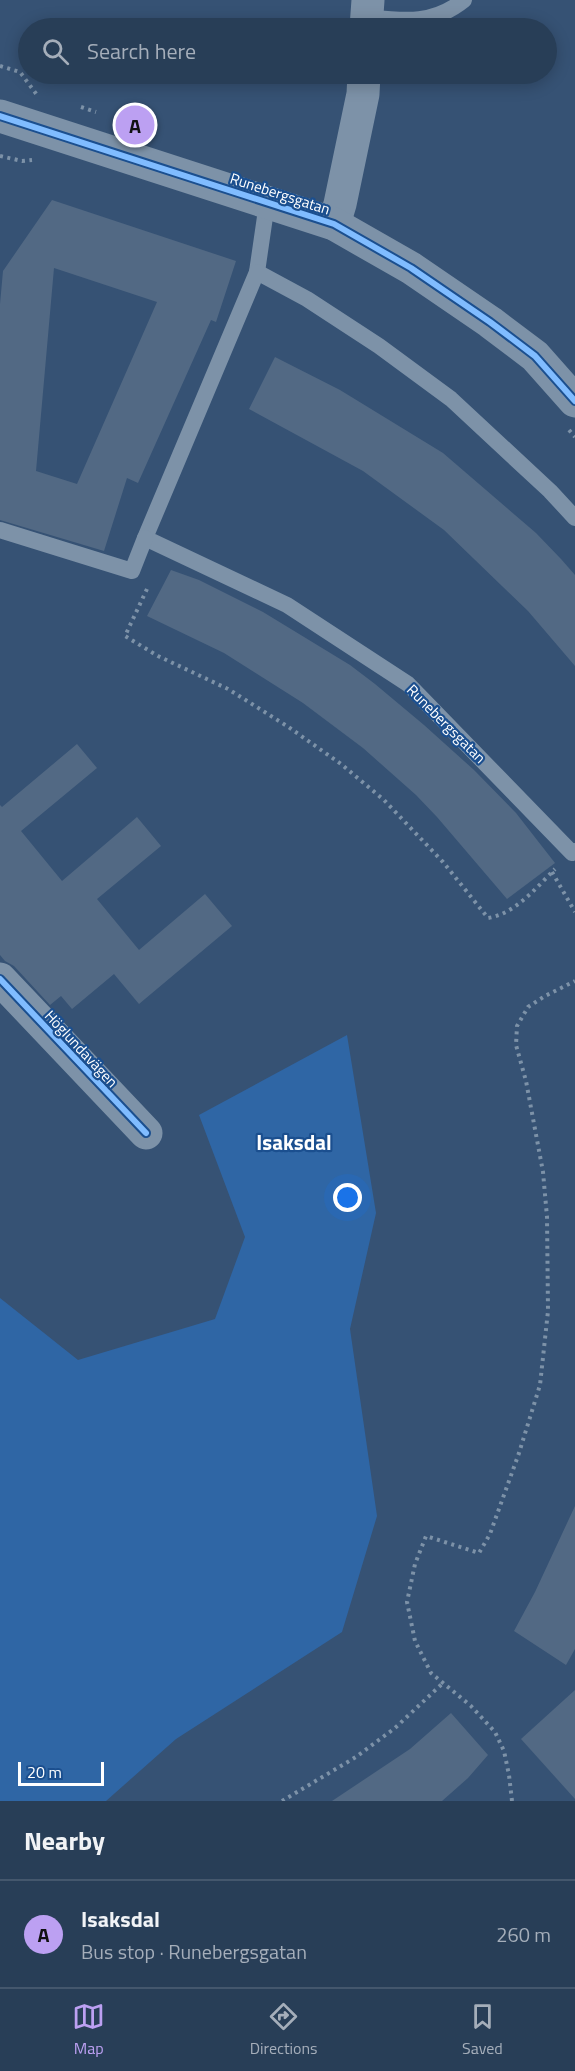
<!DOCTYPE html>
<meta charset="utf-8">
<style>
:root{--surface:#283e57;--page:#344961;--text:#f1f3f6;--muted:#a5aeba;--line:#44576d;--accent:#bca0f2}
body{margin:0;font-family:"Titillium Web",sans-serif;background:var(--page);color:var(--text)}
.scale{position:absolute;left:18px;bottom:15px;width:86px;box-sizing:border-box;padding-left:6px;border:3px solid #fff;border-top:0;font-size:16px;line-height:21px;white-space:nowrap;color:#fff;-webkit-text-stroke:4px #1b4f8f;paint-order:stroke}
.you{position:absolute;left:348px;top:1198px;width:21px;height:21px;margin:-15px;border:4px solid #fff;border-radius:50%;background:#1a73e8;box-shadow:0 0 0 9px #1a73e833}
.badge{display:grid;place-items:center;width:39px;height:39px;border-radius:50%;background:var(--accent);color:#111;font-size:20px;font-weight:700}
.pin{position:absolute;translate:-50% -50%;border:3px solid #fff;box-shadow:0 2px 6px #0006}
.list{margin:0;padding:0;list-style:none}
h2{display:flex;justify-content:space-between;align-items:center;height:78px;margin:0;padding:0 24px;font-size:26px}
h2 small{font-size:20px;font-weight:400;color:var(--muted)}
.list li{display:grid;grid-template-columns:39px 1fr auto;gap:18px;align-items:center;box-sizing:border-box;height:108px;padding:0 24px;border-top:2px solid var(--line)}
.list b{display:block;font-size:22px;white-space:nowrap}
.list p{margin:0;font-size:20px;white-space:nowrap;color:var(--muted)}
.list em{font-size:20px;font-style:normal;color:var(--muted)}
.icon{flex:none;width:33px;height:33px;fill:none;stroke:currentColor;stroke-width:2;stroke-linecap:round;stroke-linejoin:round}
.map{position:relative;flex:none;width:575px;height:1801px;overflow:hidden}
.search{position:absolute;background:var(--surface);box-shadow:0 3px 15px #0003;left:18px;right:18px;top:18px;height:66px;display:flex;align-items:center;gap:15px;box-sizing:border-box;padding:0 21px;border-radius:33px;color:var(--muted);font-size:22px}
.sheet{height:186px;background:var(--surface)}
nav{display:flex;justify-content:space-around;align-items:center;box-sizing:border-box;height:84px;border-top:2px solid var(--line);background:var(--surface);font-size:16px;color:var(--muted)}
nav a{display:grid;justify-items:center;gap:3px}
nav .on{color:var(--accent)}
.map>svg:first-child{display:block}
.green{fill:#2f66a5}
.building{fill:#526984;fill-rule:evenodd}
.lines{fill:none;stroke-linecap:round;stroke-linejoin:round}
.path{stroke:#7d92a8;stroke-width:4;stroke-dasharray:3 4.5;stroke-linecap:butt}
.service{stroke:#7d92a8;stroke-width:16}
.minor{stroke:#7d92a8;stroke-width:33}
.tertiary{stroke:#7d92a8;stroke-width:33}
.cycleway-casing{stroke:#1b4f8f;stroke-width:10}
.cycleway{stroke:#80bcff;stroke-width:6}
.labels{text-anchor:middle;stroke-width:4.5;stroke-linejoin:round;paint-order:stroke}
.street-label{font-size:15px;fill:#fff;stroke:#1b4f8f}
.district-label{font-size:21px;font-weight:bold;fill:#fff;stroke:#1b4f8f}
</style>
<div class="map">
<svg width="575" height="1801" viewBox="0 0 575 1801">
<rect width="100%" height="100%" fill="#365274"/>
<!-- green -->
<path class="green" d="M347,1035L376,1213L350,1329L377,1516L342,1632L176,1739L106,1801H0V1298L78,1360L215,1319L245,1237L199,1115Z"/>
<!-- building -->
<g class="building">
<path d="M52,200L236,261L216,322L211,320L138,483L127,478L104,551L0,520V304L3,271ZM54,268L157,302L77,484L36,471Z"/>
<path d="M275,357L340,390L443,453L536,533L561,559L575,575V666L528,611L444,530L363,471L249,409Z"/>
<path d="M171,570L199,580L263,612L350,665L375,684L424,725L474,770L516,813L555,863L507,899L437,817L416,795L363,748L303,703L224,653L147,616Z"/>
<path d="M77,744L97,768L21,831L62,881L137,817L161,846L97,899L139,950L205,894L232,926L139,1004L114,974L72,1009L61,996L50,1005L14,966L5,961L0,955V805L2,807Z"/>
<path d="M575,1506V1649L566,1665L514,1631L535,1592Z"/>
<path d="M575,1690V1799L521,1739Z"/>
<path d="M451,1713L488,1755L468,1778L442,1801H332L410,1749Z"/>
</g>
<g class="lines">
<!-- path -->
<g class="path">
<path d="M0,66L20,72L37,95"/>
<path d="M81,107L96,112"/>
<path d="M0,156L22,161L32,160"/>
<path d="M569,430L575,437"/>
<path d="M147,589L125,636L158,656L228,689L287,726L341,764L384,800L443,862L488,918C515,914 537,887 555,869"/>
<path d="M552,872L575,912"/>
<path d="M282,1801L356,1757L395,1728L443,1683"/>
<path d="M512,1801L509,1775L504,1751L495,1732L471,1706L431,1673L415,1641L407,1602L415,1564L426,1536L479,1553L490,1534L519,1453L540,1385L548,1311L547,1217L543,1172L526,1081L516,1045L517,1026L528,1007L545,996L575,981"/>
</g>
<!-- service -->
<g class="service">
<path d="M367,17C404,21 433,25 464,0"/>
<path d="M257,272L267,203"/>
<path d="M575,518L550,491L451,399L379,346L307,299L257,272L145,538L287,605L408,684L572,853L575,851"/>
<path d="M0,530L132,571L145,538"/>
</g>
<!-- minor -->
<g class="minor">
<path d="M366,28L368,0"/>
<path d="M334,224L340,204L363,94L364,74"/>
<path d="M0,979L146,1133"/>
</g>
<!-- tertiary -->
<path class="tertiary" d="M0,116L334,224L411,268L490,322L535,356L575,401"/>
<!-- cycleway casing -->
<g class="cycleway-casing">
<g id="cycleway">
<path d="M0,116L334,224L411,268L490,322L535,356L575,401"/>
<path d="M0,979L146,1133"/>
</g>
</g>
<!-- cycleway -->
<use href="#cycleway" class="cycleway"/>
</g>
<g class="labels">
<!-- street labels -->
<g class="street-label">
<text transform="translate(280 194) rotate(18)" y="5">Runebergsgatan</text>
<text transform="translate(446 724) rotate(45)" y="5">Runebergsgatan</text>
<text transform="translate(81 1049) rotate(47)" y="5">Höglundavägen</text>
</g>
<!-- district labels -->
<g class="district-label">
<text x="294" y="1150">Isaksdal</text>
</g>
</g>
</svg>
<div class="scale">20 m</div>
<div class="you"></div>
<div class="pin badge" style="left:135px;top:125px">A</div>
<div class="search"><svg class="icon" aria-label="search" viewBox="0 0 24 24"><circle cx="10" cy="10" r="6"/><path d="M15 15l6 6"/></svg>Search here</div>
</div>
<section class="sheet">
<h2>Nearby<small></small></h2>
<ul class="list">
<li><span class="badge">A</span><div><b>Isaksdal</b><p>Bus stop · Runebergsgatan</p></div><em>260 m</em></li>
</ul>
</section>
<nav>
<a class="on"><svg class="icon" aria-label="map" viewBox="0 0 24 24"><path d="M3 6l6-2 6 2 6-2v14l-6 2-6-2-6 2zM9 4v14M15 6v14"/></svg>Map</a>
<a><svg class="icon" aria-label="directions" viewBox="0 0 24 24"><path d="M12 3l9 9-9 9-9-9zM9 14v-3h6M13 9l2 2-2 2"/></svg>Directions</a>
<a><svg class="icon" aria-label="saved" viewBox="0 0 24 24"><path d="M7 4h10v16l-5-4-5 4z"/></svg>Saved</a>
</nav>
